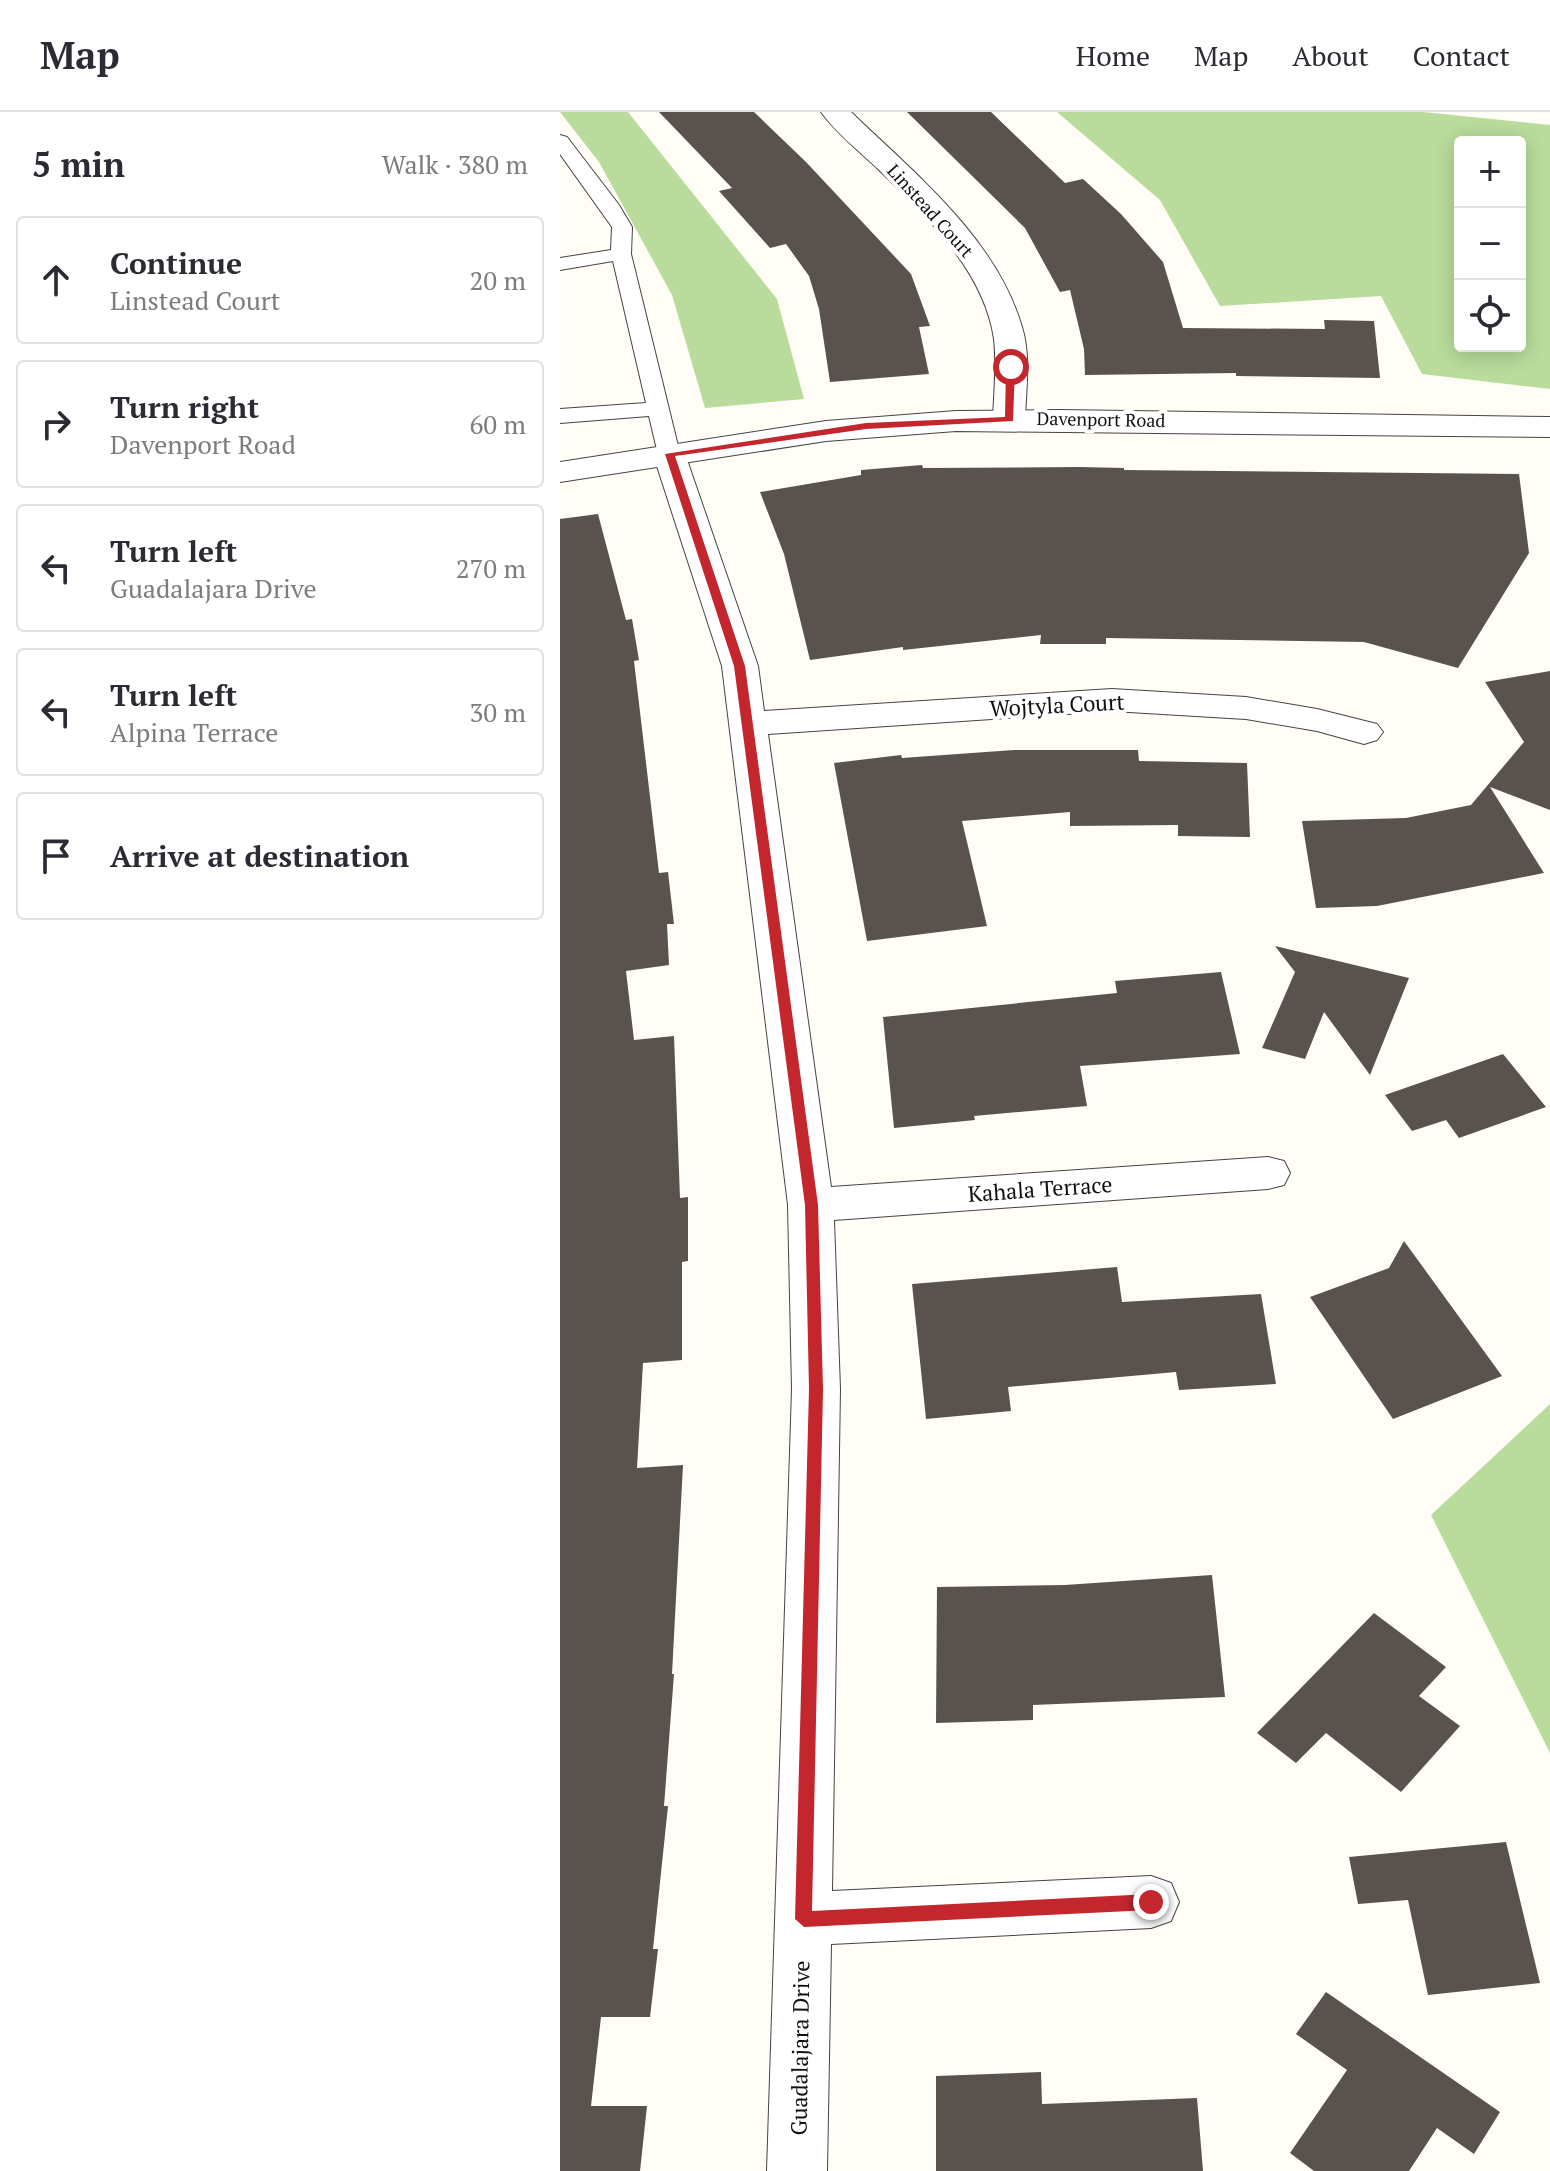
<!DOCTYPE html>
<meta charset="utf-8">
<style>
:root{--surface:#fff;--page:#f7f7f7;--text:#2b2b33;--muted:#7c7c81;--line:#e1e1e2}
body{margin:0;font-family:"PT Serif",serif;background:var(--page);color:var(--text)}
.controls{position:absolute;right:24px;top:24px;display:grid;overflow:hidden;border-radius:8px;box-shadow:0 4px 20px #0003}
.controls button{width:72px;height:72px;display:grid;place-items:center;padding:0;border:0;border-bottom:2px solid var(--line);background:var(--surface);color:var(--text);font:40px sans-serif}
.stop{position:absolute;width:24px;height:24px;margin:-18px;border:6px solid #c4262e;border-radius:50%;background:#fff}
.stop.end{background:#c4262e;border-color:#fff;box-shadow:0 2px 8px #0008}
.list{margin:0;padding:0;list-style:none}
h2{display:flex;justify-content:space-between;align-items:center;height:104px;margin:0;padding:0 32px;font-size:34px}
h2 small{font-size:26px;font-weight:400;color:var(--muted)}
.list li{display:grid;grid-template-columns:52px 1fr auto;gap:24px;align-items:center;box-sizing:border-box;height:128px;margin:0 16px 16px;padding:0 16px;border:2px solid var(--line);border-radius:8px}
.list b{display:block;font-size:30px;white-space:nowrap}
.list p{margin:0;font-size:26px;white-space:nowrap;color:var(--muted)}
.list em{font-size:26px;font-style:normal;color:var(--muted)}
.icon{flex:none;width:44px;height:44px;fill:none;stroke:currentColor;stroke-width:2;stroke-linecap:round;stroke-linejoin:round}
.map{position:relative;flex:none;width:990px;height:2059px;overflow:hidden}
header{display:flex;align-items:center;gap:48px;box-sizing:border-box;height:112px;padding:0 40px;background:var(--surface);border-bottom:2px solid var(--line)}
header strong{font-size:38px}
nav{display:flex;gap:44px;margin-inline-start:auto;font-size:28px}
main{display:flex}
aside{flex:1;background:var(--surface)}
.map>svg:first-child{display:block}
.forest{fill:#b9dc9c;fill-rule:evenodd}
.building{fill:#5a524d}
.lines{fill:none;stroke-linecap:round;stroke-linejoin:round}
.service-casing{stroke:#444;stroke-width:2}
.minor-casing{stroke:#444;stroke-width:2}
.tertiary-casing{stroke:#444;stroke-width:2}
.service{fill:#fff;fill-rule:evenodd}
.minor{fill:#fff;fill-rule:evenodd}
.tertiary{fill:#fff;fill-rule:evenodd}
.route{fill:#c4262e}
.labels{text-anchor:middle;stroke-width:8;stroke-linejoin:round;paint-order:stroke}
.far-street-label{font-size:18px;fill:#111;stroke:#fff}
.street-label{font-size:22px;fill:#111;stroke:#fff}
</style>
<header>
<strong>Map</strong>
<nav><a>Home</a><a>Map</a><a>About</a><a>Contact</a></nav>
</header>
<main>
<aside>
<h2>5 min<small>Walk · 380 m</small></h2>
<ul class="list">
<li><svg class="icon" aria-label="ahead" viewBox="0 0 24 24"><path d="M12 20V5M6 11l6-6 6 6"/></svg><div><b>Continue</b><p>Linstead Court</p></div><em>20 m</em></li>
<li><svg class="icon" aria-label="right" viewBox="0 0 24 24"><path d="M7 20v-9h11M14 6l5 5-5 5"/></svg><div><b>Turn right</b><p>Davenport Road</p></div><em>60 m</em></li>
<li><svg class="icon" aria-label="left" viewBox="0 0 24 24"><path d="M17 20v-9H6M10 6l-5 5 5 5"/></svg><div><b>Turn left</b><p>Guadalajara Drive</p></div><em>270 m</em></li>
<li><svg class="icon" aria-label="left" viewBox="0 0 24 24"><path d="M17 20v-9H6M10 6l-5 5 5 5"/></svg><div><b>Turn left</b><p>Alpina Terrace</p></div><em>30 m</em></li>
<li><svg class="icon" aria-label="arrive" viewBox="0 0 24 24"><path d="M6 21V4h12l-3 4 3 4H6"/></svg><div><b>Arrive at destination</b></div></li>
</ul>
</aside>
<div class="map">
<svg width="990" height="2059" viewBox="0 0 990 2059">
<rect width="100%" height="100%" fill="#fffdf5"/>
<!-- forest -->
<g class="forest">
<path d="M0,0H68L217,187L244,287L145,296L112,183L39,50Z"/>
<path d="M497,0H863L990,13V277L862,262L821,184L660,194L600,88ZM900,30H960V234H900Z"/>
<path d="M990,1292V1641L871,1403Z"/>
</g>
<!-- building -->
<g class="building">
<path d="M99,0H194L246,50L351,162L370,214L359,215L369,262L270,270L259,197L249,164L226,132L210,136L159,79L172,76Z"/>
<path d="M347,0H431L505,71L523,67L561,102L603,150L623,216L765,217L764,208L814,209L820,266L676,264V261L525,263L524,237L510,178L500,180L465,116Z"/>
<path d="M362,353L363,356L520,355L564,356V358L959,362L969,441L898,556L804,530L546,526V532H480L481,523L343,538V535L250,548L224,442L200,380L301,363V358Z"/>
<path d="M38,402L66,508L72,507L79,548L74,549L99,761L108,760L114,812H107L109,853L66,859L74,928L114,924L120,1086L128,1085V1149L122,1150V1248L83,1251L77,1356L123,1353L112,1562H114L104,1694H108L93,1837H98L90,1905H41L31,1994H87L80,2059H0V407Z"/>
<path d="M990,559V698L930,675L984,761L817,794L756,796L742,709L846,706L911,693L964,630L925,570Z"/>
<path d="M454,638H578L579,649L687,651L690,725L618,724V713L510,714V700L402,709L427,814L307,829L274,651L341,643L342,646Z"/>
<path d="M715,834L849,866L810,963L764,900L745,947L702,936L735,860Z"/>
<path d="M661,860L680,942L520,954L527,994L414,1004L415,1008L334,1016L323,905L557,881L555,869Z"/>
<path d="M943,942L986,995L899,1026L886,1008L852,1019L825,983Z"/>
<path d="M844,1129L942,1264L833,1307L750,1185L829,1156Z"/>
<path d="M557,1155L562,1190L701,1182L716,1272L619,1278L616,1260L448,1275L451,1299L366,1307L352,1172Z"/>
<path d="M652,1463L665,1585L473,1593V1608L376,1611L377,1475L505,1473Z"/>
<path d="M814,1501L886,1555L859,1584L900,1614L841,1680L766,1621L736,1651L697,1621Z"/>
<path d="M946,1730L980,1871L868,1883L848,1788L798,1792L789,1745Z"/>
<path d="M766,1880L940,2000L914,2042L877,2016L849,2059H754L730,2041L787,1958L736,1922Z"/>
<path d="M481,1960L482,1992L637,1986L643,2059H376V1964Z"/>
</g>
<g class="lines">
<!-- service casing -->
<g class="service-casing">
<path id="service" d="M0,23L7,25L59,93L72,115L71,142L120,342L117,347H101L98,342L89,304L0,311V297L86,291L53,149L0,158V146L51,138L52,115L0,42Z"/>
</g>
<!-- minor casing -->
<g class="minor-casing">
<g id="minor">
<path d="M261,0H291C355,62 436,126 462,215C471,244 466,277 465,307L460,314L449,317L438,314L433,307C434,281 437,253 434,227C424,158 365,103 318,57C299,39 276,21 261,0Z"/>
<path d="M109,332L121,335L125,342L198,554L204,599L552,577L686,585L757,597L817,612L823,620L817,628L804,632L757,619L686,607L552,599L208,622L271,1075L708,1045L724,1049L730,1061L724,1073L708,1077L274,1108L280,1277L272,1779L591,1764L611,1771L619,1790L611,1809L591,1816L271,1832L267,2059H207L232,1277L228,1093L162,554L93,342L97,335Z"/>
</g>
</g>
<!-- tertiary casing -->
<g class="tertiary-casing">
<path id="tertiary" d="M499,298L990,305V325L396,319L266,329L0,370V350L266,309L396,299Z"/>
</g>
<!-- service -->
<use href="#service" class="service"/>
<!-- minor -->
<use href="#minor" class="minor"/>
<!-- tertiary -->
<use href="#tertiary" class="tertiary"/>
</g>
<!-- route -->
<path class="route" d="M451,253L455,255L453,309L306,317L115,344L185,554L258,1093L263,1277L252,1799L591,1782L599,1790L591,1798L244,1815L235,1807L249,1277L245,1093L174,554L105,342L306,311L445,305L446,255Z"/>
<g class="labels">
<!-- far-street labels -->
<g class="far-street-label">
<text transform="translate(370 99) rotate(48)" y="6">Linstead Court</text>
<text transform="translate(541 308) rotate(1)" y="6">Davenport Road</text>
</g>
<!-- street labels -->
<g class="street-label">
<text transform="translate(497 593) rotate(-3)" y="8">Wojtyla Court</text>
<text transform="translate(480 1077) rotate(-4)" y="8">Kahala Terrace</text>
<text transform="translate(240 1936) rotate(-89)" y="8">Guadalajara Drive</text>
</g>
</g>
</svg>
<div class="controls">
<button>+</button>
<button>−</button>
<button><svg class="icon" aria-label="locate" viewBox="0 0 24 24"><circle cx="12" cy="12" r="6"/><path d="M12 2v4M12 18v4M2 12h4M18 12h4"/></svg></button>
</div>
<div class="stop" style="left:451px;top:255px"></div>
<div class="stop end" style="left:591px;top:1790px"></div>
</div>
</main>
